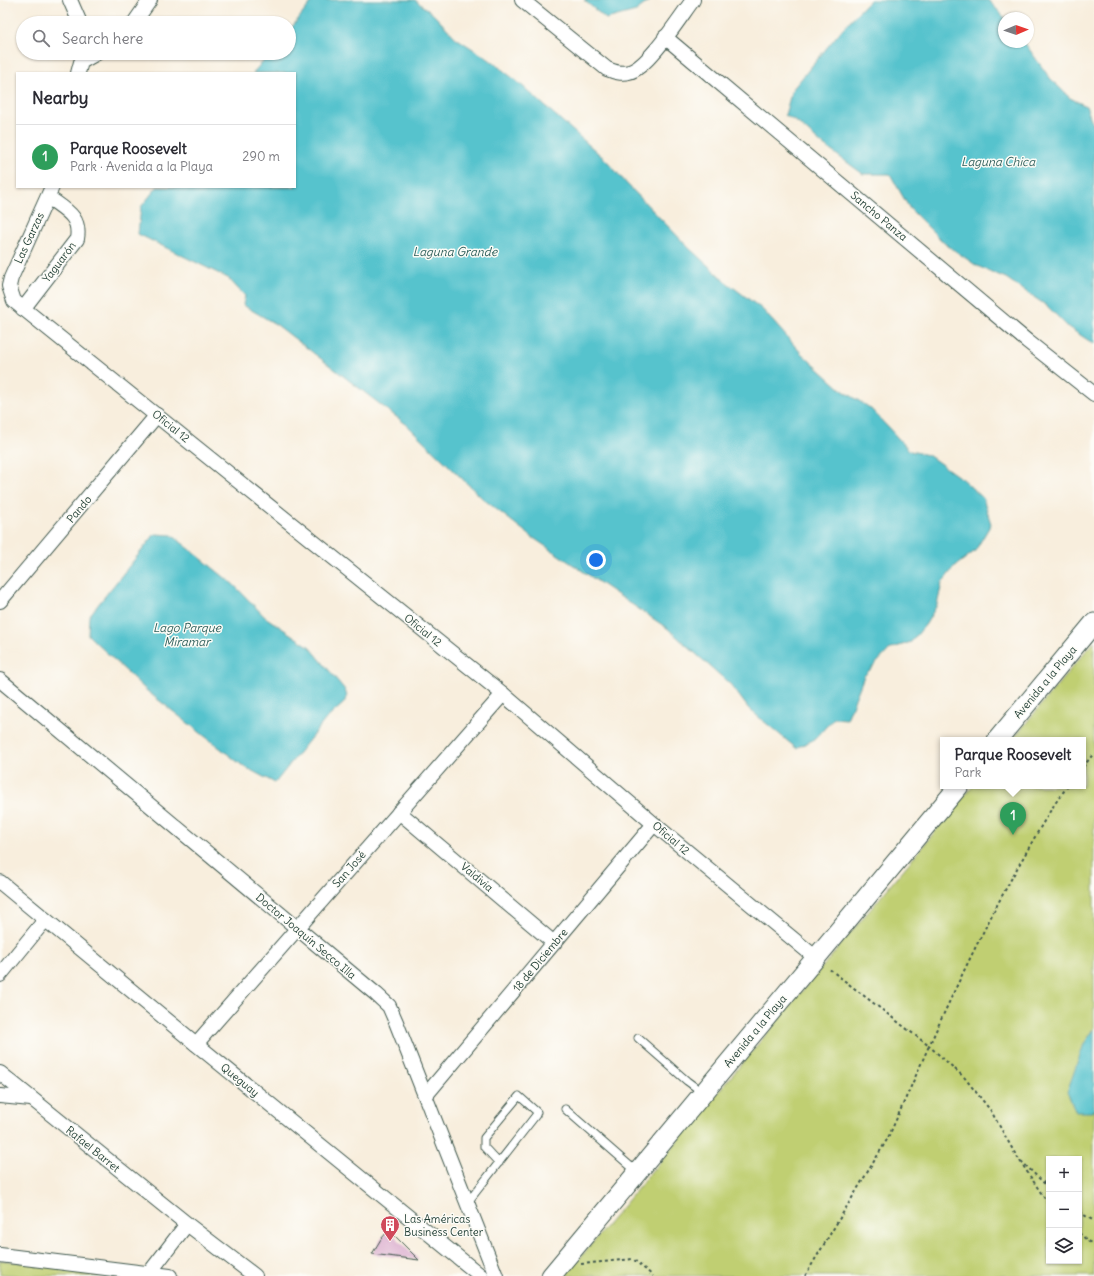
<!DOCTYPE html>
<meta charset="utf-8">
<style>
:root{--surface:#fff;--page:#f7f7f7;--text:#2b2b33;--muted:#7c7c81;--line:#e1e1e2;--accent:#d1495b}
body{margin:0;font-family:Delius,sans-serif;background:var(--page);color:var(--text)}
.controls{position:absolute;right:12px;bottom:12px;display:grid;overflow:hidden;border-radius:0px;box-shadow:0 1px 3px #0004}
.controls button{width:36px;height:36px;display:grid;place-items:center;padding:0;border:0;border-bottom:1px solid var(--line);background:var(--surface);color:var(--text);font:20px sans-serif}
.compass{position:absolute;left:998px;top:12px;width:36px;height:36px;border-radius:50%;background:var(--surface);box-shadow:0 1px 3px #0004;rotate:88deg}
.you{position:absolute;left:596px;top:560px;width:14px;height:14px;margin:-10px;border:3px solid #fff;border-radius:50%;background:#1a73e8;box-shadow:0 0 0 6px #1a73e833}
.badge{display:grid;place-items:center;width:26px;height:26px;border-radius:50%;background:var(--accent);color:#fff;font-size:13px;font-weight:700}
.pin{position:absolute;translate:-50% -33px;filter:drop-shadow(0 1px 2px #0008)}
.pin::after{content:'';position:absolute;top:21px;width:14px;height:12px;background:inherit;clip-path:polygon(0 0,100% 0,50% 100%)}
.popup{position:absolute;left:940px;top:737px;width:146px;height:52px;box-sizing:border-box;display:grid;place-content:center;border-radius:0px;background:var(--surface);filter:drop-shadow(0 1px 3px #0005);font-size:13px;white-space:nowrap;color:var(--muted)}
.popup b{font-size:15px;color:var(--text)}
.popup::after{content:'';position:absolute;left:50%;top:100%;margin-left:-8px;border:8px solid transparent;border-top-color:var(--surface)}
.list{margin:0;padding:0;list-style:none}
h2{display:flex;justify-content:space-between;align-items:center;height:52px;margin:0;padding:0 16px;font-size:17px}
h2 small{font-size:13px;font-weight:400;color:var(--muted)}
.list li{display:grid;grid-template-columns:26px 1fr auto;gap:12px;align-items:center;box-sizing:border-box;height:64px;padding:0 16px;border-top:1px solid var(--line)}
.list b{display:block;font-size:15px;white-space:nowrap}
.list p{margin:0;font-size:13px;white-space:nowrap;color:var(--muted)}
.list em{font-size:13px;font-style:normal;color:var(--muted)}
.icon{flex:none;width:22px;height:22px;fill:none;stroke:currentColor;stroke-width:2;stroke-linecap:round;stroke-linejoin:round}
.map{position:relative;flex:none;width:1094px;height:1276px;overflow:hidden}
.search{position:absolute;background:var(--surface);box-shadow:0 1px 3px #0004;left:16px;top:16px;width:280px;height:44px;display:flex;align-items:center;gap:10px;box-sizing:border-box;padding:0 14px;border-radius:22px;color:var(--muted);font-size:15px}
.panel{position:absolute;background:var(--surface);box-shadow:0 1px 3px #0004;left:16px;top:72px;width:280px;height:116px;border-radius:0px}
.map>svg:first-child{display:block}
.green{fill:#c0cf72;stroke:#708653;fill-rule:evenodd}
.water{fill:#56c3cd;stroke:#3a8080}
.building{fill:#daaccd}
.lines{fill:none;stroke-linecap:round;stroke-linejoin:round}
.lane-casing{stroke:#40584d;stroke-width:9}
.street-casing{stroke:#40584d;stroke-width:16}
.secondary-casing{stroke:#40584d;stroke-width:21}
.path{stroke:#40584d;stroke-width:2;stroke-dasharray:3 3;stroke-linecap:butt}
.lane{stroke:#fff;stroke-width:7}
.street{stroke:#fff;stroke-width:14}
.secondary{stroke:#fff;stroke-width:19}
.labels{text-anchor:middle;stroke-width:3;stroke-linejoin:round;paint-order:stroke}
.street-label{font-size:11px;fill:#1f3d34;stroke:#fdfcf7}
.poi-label{font-size:11px;fill:#1f3d34;stroke:#fdfcf7;text-anchor:start}
.water-label{font-size:12px;font-style:italic;fill:#2d5e5a;stroke:#fdfcf7}
</style>
<div class="map">
<svg width="1094" height="1276" viewBox="0 0 1094 1276">
<rect width="100%" height="100%" fill="#fdfcf7"/>
<filter id="ink" filterUnits="userSpaceOnUse"><feTurbulence type="fractalNoise" baseFrequency=".025" numOctaves="2"/><feDisplacementMap in="SourceGraphic" scale="8" xChannelSelector="R" yChannelSelector="G"/><feConvolveMatrix kernelMatrix="1 2 1 2 8 2 1 2 1" color-interpolation-filters="sRGB"/></filter>
<filter id="wash" filterUnits="userSpaceOnUse"><feTurbulence type="fractalNoise" baseFrequency=".012" numOctaves="4" result="noise"/><feDisplacementMap in="SourceGraphic" scale="16" xChannelSelector="R" yChannelSelector="G"/><feGaussianBlur stdDeviation="0.9" result="paint"/><feColorMatrix in="noise" values="0 0 0 0 0 0 0 0 0 0 0 0 0 0 0 0 0 1.4 0 .05"/><feComposite in="paint" operator="in"/></filter>
<g filter="url(#wash)">
<rect width="100%" height="100%" fill="#f8eedd"/>
<!-- green -->
<g class="green">
<path d="M1094,641V1029L1084,1044L1092,1112L1094,1108V1276H565L973,786H1083V740H1012ZM1049,1159H1079V1261H1049Z"/>
<path d="M0,1260L134,1276H24L0,1274Z"/>
</g>
<!-- water -->
<g class="water">
<path d="M313,0H415L433,14L456,38L490,60L519,83L607,161L626,183L690,249L726,282L762,309L802,354L842,390L870,408L910,451L928,455L962,479L983,498L991,524L975,551L954,567L942,583L937,605L926,624L911,642L890,649L864,676L847,719L834,718L815,739L796,748L749,709L731,685L667,628L532,537L482,498L407,425L277,325L243,305L245,296L228,278L138,234L141,207L157,187H295V73H253L270,53H289V31Z"/>
<path d="M584,0H650L636,11L606,19Z"/>
<path d="M870,0H988L1005,18L1004,42H1024L1049,77L1070,98L1086,106L1094,127V344L1068,327L1047,306L1006,278L977,266L944,243L910,209L890,174H863L822,144L798,123L785,115L792,90L844,27Z"/>
<path d="M155,534L172,535L197,555L234,585L265,617L310,647L345,690L347,696L344,703L325,720L275,783L243,766L147,691L88,635L89,616Z"/>
<path d="M1094,1029V1108L1092,1112H1076L1067,1092L1084,1044Z"/>
</g>
<g id="blocks">
<!-- building -->
<path class="building" d="M389,1230L419,1260L372,1254L381,1239Z"/>
</g>
</g>
<g filter="url(#ink)">
<use href="#blocks" fill-opacity="0" stroke="#40584d" stroke-width="1"/>
<g class="lines">
<!-- lane casing -->
<g class="lane-casing">
<g id="lane">
<path d="M638,1038L687,1081L702,1092"/>
<path d="M565,1109L637,1172"/>
<path d="M468,1202L536,1115L537,1112L519,1096L484,1138V1147L499,1163"/>
</g>
</g>
<!-- street casing -->
<g class="street-casing">
<g id="street">
<path d="M70,0L80,23"/>
<path d="M522,0L607,69C615,72 621,74 629,72C648,68 680,17 693,0"/>
<path d="M134,23L150,0"/>
<path d="M665,37L1027,341L1094,394"/>
<path d="M78,73L81,62L97,53"/>
<path d="M52,187L11,278L9,286L14,301L503,694L654,824L816,958"/>
<path d="M23,309L77,239C81,216 65,210 48,197"/>
<path d="M0,601L157,415"/>
<path d="M0,680L376,994L389,1006L396,1022L496,1276"/>
<path d="M399,812L554,943"/>
<path d="M0,882L196,1044L481,1276"/>
<path d="M0,975L45,920"/>
<path d="M196,1044L503,694"/>
<path d="M0,1073L187,1224L255,1276"/>
<path d="M426,1095L654,824"/>
<path d="M0,1096L31,1099"/>
<path d="M0,1255L170,1276"/>
<path d="M147,1276L187,1224"/>
</g>
</g>
<!-- secondary casing -->
<g class="secondary-casing">
<g id="secondary">
<path d="M997,740L1094,623"/>
<path d="M551,1276L959,786"/>
</g>
</g>
<!-- path -->
<g class="path">
<path d="M1083,767L1094,753"/>
<path d="M1020,1161L1049,1205"/>
<path d="M1049,1188L1017,1157L991,1111L964,1077L929,1046C958,982 988,919 1023,858C1037,834 1050,808 1068,786"/>
<path d="M1079,1212L1094,1221"/>
<path d="M1079,1233L1089,1242L1094,1243"/>
<path d="M581,1264L633,1259L653,1276"/>
<path d="M805,1276L888,1138L929,1046L828,968"/>
</g>
<!-- lane -->
<use href="#lane" class="lane"/>
<!-- street -->
<use href="#street" class="street"/>
<!-- secondary -->
<use href="#secondary" class="secondary"/>
</g>
</g>
<!-- icons -->
<defs>
<g id="building-pin" transform="scale(1)"><path d="M0 17L-7.5 6A9.5 9.5 0 1 1 7.5 6Z" fill="#d1495b" stroke="#fdfcf7"/><path d="M-4-6H4V6H1V3H-1V6H-4ZM-2.5-4.3h1.7v1.8h-1.7ZM.8-4.3h1.7v1.8H.8ZM-2.5-1h1.7V.8h-1.7ZM.8-1h1.7V.8H.8Z" fill="#fff"/></g>
</defs>
<g fill-rule="evenodd">
<use href="#building-pin" x="390" y="1225"/>
</g>
<g class="labels">
<!-- street labels -->
<g class="street-label">
<text transform="translate(879 216) rotate(40)" y="4">Sancho Panza</text>
<text transform="translate(29 238) rotate(-65)" y="4">Las Garzas</text>
<text transform="translate(59 262) rotate(-53)" y="4">Yaguarón</text>
<text transform="translate(171 426) rotate(39)" y="4">Oficial 12</text>
<text transform="translate(79 509) rotate(-50)" y="4">Pando</text>
<text transform="translate(423 630) rotate(39)" y="4">Oficial 12</text>
<text transform="translate(1045 682) rotate(-50)" y="4">Avenida a la Playa</text>
<text transform="translate(671 838) rotate(40)" y="4">Oficial 12</text>
<text transform="translate(349 869) rotate(-49)" y="4">San José</text>
<text transform="translate(477 877) rotate(40)" y="4">Valdivia</text>
<text transform="translate(306 936) rotate(40)" y="4">Doctor Joaquín Secco Illa</text>
<text transform="translate(540 960) rotate(-50)" y="4">18 de Diciembre</text>
<text transform="translate(755 1031) rotate(-50)" y="4">Avenida a la Playa</text>
<text transform="translate(240 1080) rotate(39)" y="4">Queguay</text>
<text transform="translate(93 1149) rotate(39)" y="4">Rafael Barret</text>
</g>
<!-- poi labels -->
<g class="poi-label">
<text x="404" y="1223">Las Américas<tspan x="404" dy="13">Business Center</tspan></text>
</g>
<!-- water labels -->
<g class="water-label">
<text x="998" y="166">Laguna Chica</text>
<text x="455" y="256">Laguna Grande</text>
<text x="187" y="632">Lago Parque<tspan x="187" dy="14">Miramar</tspan></text>
</g>
</g>
</svg>
<div class="controls">
<button>+</button>
<button>−</button>
<button><svg class="icon" aria-label="layers" viewBox="0 0 24 24"><path d="M12 4l9 5-9 5-9-5zM3 14l9 5 9-5"/></svg></button>
</div>
<svg class="compass" viewBox="-18 -18 36 36"><path d="M0-13l5 13h-10z" fill="#e53935"/><path d="M0 13l5-13h-10z" fill="#7c7c81"/></svg>
<div class="you"></div>
<div class="pin badge" style="left:1013px;top:835px;background:#2e9e5b">1</div>
<div class="popup"><b>Parque Roosevelt</b>Park</div>
<div class="search"><svg class="icon" aria-label="search" viewBox="0 0 24 24"><circle cx="10" cy="10" r="6"/><path d="M15 15l6 6"/></svg>Search here</div>
<section class="panel">
<h2>Nearby<small></small></h2>
<ul class="list">
<li><span class="badge" style="background:#2e9e5b">1</span><div><b>Parque Roosevelt</b><p>Park · Avenida a la Playa</p></div><em>290 m</em></li>
</ul>
</section>
</div>
